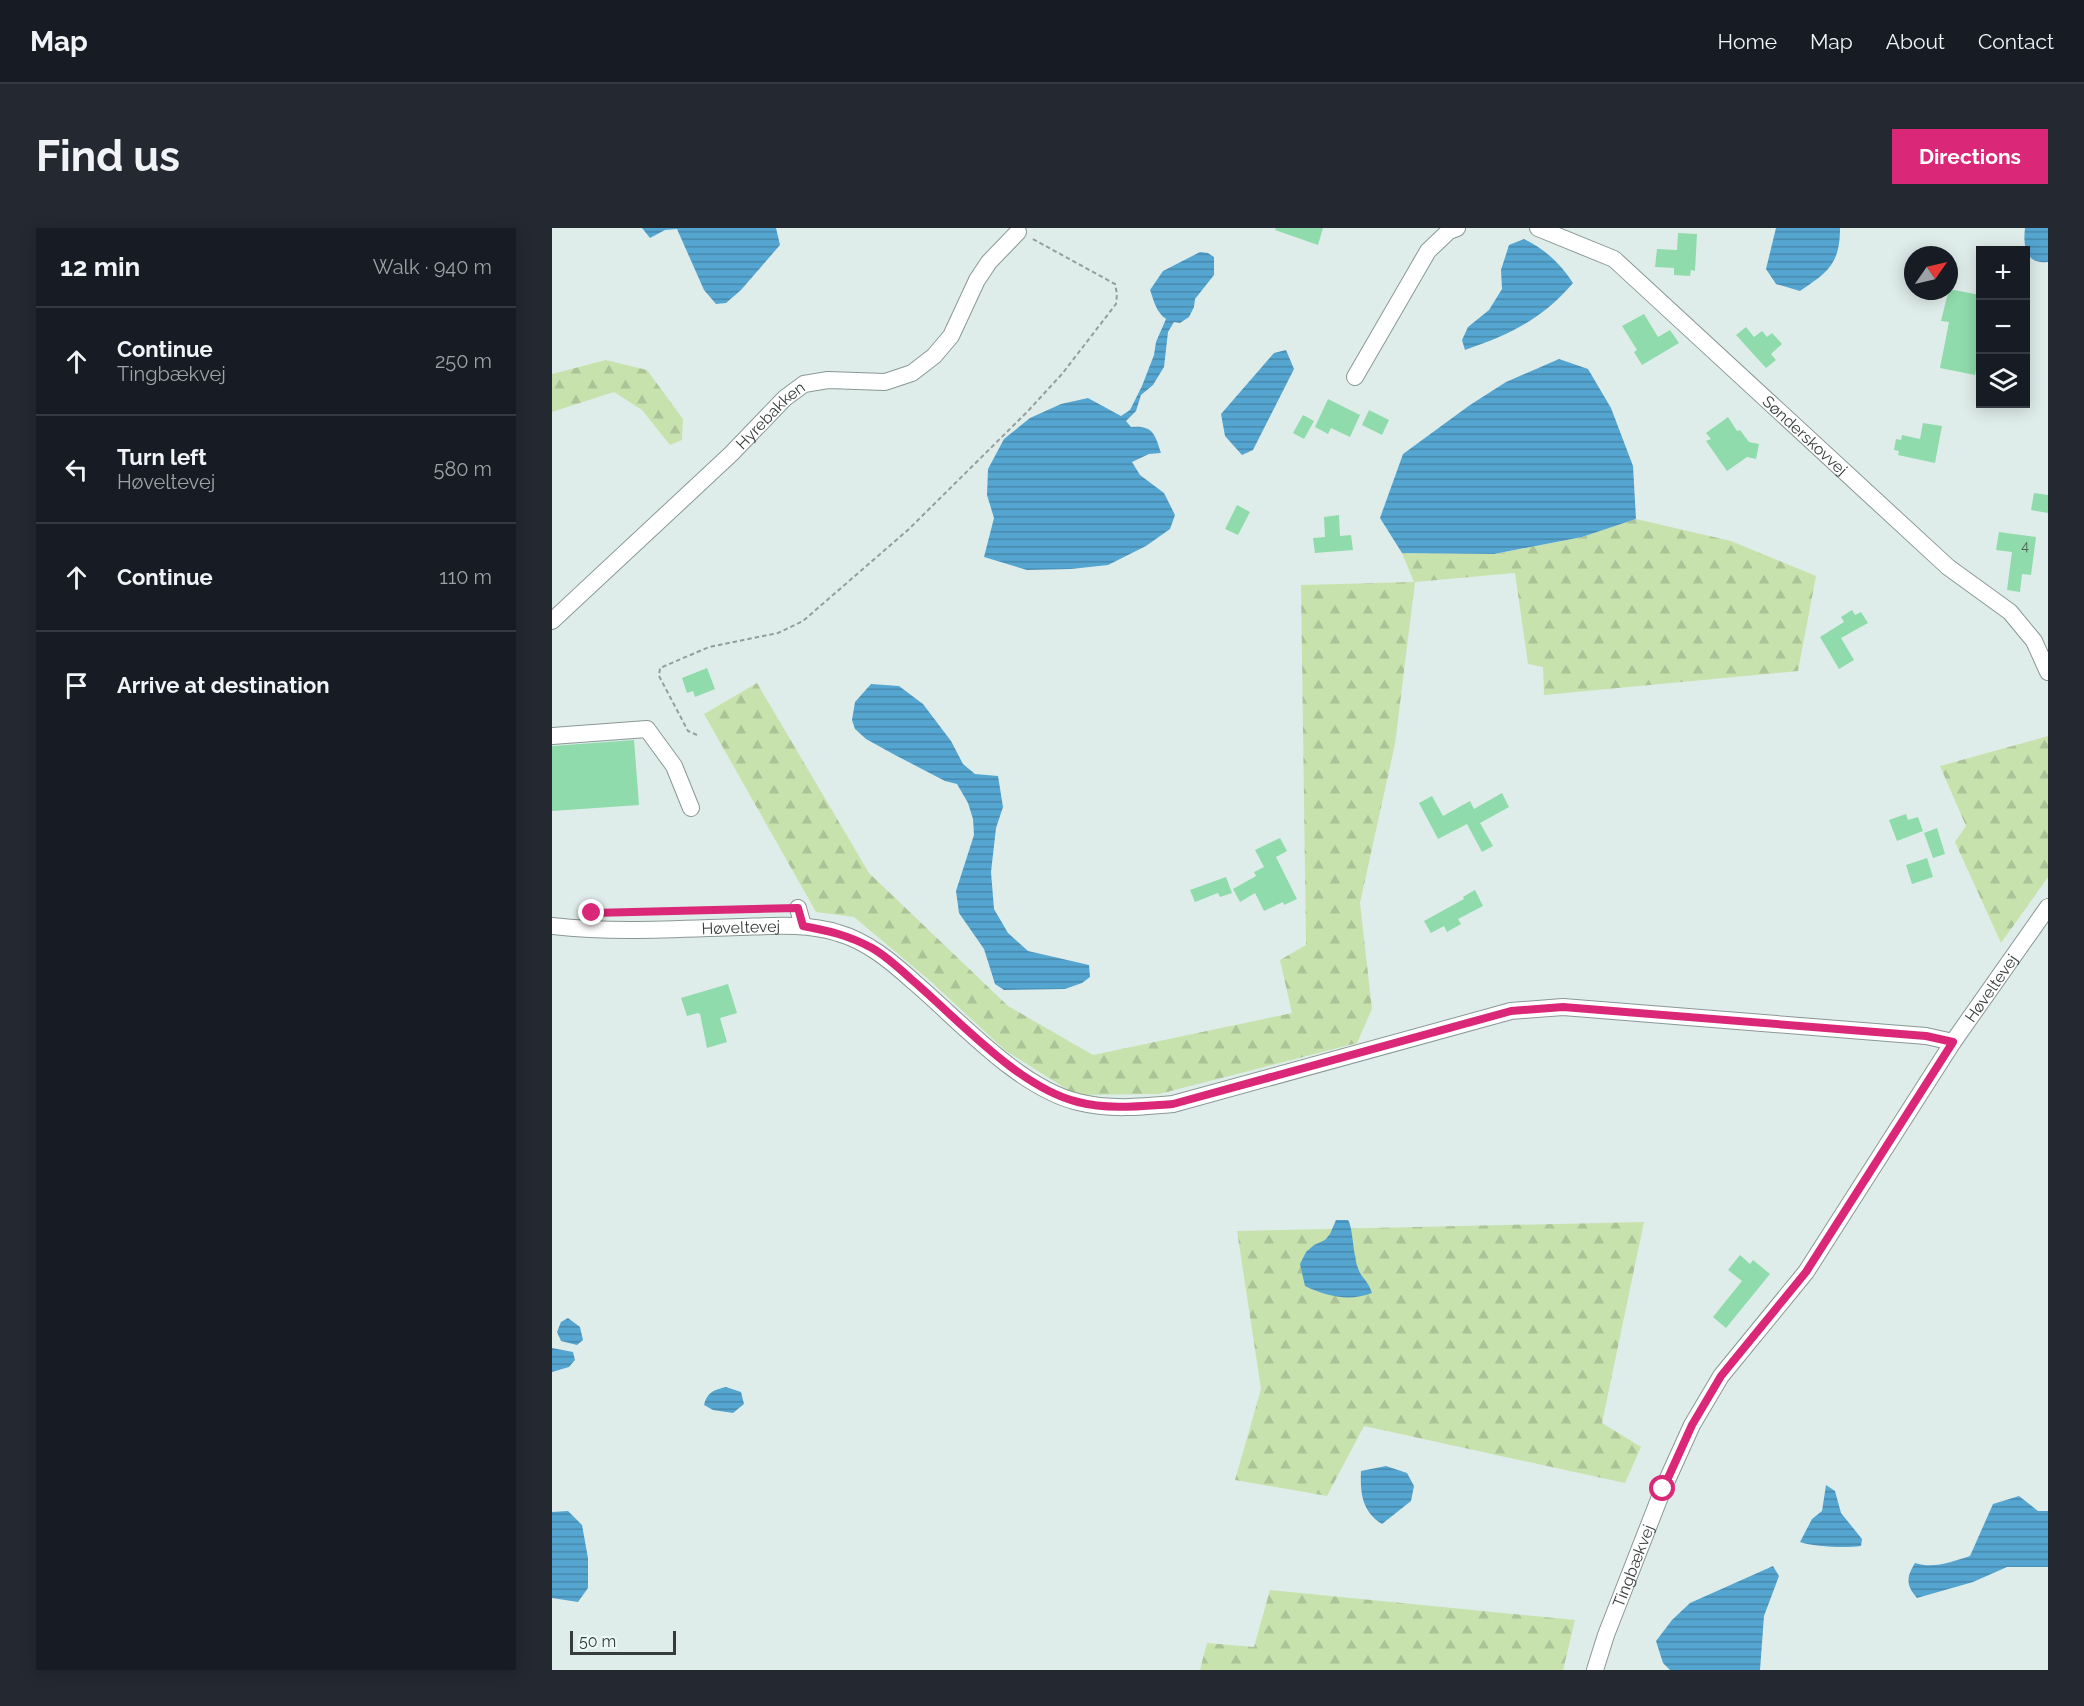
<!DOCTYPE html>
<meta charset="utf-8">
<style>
:root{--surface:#171b24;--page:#242831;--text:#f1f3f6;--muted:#9ea1a6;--line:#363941;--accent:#db2777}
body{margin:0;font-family:Raleway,sans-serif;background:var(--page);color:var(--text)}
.controls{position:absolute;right:18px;top:18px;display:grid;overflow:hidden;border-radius:0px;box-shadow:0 3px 15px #0003}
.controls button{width:54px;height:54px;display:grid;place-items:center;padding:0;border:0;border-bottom:2px solid var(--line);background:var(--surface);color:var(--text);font:30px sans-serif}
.compass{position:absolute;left:1352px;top:18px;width:54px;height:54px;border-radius:50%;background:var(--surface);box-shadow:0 3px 15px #0003;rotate:56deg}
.scale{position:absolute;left:18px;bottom:15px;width:106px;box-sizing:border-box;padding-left:6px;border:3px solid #363c3b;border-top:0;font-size:16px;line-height:21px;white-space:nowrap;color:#363c3b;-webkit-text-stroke:4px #ecfaf7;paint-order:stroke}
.stop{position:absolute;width:18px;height:18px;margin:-14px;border:4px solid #db2777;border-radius:50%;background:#fff}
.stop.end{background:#db2777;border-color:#fff;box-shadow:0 2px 6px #0008}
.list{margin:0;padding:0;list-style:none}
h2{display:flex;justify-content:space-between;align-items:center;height:78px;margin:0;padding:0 24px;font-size:26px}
h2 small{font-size:20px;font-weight:400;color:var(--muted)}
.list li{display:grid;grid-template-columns:39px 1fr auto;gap:18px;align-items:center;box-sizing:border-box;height:108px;padding:0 24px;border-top:2px solid var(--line)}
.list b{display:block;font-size:22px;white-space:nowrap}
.list p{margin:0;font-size:20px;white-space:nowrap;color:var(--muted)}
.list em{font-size:20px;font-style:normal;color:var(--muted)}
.icon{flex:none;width:33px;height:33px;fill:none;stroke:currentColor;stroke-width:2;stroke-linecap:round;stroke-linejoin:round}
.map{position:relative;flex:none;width:1496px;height:1442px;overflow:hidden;border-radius:0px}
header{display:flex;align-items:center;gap:36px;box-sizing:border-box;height:84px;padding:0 30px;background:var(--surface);border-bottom:2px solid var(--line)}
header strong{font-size:28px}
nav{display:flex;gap:33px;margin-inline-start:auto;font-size:21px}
.intro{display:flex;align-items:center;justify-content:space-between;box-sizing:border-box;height:144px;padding:0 36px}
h1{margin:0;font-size:42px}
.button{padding:15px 27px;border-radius:0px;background:var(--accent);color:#fff;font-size:21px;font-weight:700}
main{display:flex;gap:36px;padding:0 36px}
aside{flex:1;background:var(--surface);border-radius:0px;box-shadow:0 3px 15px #0003}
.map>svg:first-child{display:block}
.forest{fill:url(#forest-firs)}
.water{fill:url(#water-rules)}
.building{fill:#8fdbab}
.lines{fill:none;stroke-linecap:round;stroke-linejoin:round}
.minor-casing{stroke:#8a9895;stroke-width:18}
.path{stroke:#949e9c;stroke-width:2;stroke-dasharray:4.5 3;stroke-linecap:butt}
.minor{stroke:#fff;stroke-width:16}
.route{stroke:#db2777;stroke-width:8}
.labels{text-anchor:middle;stroke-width:4.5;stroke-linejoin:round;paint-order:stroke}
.number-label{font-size:14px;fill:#4c6457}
.street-label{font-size:16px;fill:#363c3b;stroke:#ecfaf7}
</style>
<header>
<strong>Map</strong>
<nav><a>Home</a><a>Map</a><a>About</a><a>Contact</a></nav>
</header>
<div class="intro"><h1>Find us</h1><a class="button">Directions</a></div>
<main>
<aside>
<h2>12 min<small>Walk · 940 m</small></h2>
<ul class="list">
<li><svg class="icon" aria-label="ahead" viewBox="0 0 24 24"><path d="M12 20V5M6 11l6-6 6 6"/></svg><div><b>Continue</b><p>Tingbækvej</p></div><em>250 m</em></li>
<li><svg class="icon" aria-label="left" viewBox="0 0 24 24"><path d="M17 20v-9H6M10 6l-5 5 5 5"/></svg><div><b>Turn left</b><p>Høveltevej</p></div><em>580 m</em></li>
<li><svg class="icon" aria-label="ahead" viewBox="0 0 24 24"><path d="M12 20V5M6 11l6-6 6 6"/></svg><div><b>Continue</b></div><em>110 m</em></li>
<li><svg class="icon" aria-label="arrive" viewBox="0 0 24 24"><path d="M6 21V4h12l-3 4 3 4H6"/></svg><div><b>Arrive at destination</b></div></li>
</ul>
</aside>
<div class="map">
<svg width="1496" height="1442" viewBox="0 0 1496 1442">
<defs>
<pattern id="forest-firs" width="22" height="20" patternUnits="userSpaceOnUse" patternTransform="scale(1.5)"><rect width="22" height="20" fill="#c8e2ae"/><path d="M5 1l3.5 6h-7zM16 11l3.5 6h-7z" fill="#acc397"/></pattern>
<pattern id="water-rules" width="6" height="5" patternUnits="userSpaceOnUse" patternTransform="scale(1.5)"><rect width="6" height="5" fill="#55a5d1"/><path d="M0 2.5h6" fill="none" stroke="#4788ab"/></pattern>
</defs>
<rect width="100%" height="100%" fill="#dfedea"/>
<!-- forest -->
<g class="forest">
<path d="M54,132L95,142L131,191L130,212L118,217L90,182L62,164L0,184V146Z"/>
<path d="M1084,291L1179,313L1264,348L1246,443L992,467L991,439L976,436L963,345L863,354L843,516L808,675L820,781L805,815L607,866L524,867L454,823L377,752L302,689L264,684L152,486L205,455L317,645L456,778L541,827L740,785L728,732L754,717L749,357L862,354L850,325L943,326L1030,309Z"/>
<path d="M1496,508V649L1449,715L1403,614L1414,598L1388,538Z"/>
<path d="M1092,994L1050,1195L1089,1219L1073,1255L812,1198L775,1268L683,1252L709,1161L685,1003Z"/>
<path d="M718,1362L1023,1392L1011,1442H648L655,1415L702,1419Z"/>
</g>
<!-- water -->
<g class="water">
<path d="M90,0H224L228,17L189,62L174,75L164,76L152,62L125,1L113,2L98,10Z"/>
<path d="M1224,0H1288C1288,36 1276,44 1248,63L1224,56L1214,41Z"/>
<path d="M1473,0H1496V34C1473,37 1471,17 1473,0Z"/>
<path d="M972,11C993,21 1009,36 1021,55C989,92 959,106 913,122L910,112L916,99L937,82L950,61L949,42L957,17Z"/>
<path d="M648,24L656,25L662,29V47L643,71L642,79L637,89L628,95L622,94L616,104L612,139L601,157L589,167L584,183L574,193L579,199C601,197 603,206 609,225L597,226L580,234L588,247L612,265L623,287L618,301L594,318L556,337L519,341L475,342L432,329L442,290L435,267L436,241L452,211L478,190L509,176L536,170L569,188L578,182L590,158L602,127L604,114L614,91C604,84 602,73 598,62L611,43Z"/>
<path d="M734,122L742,141L701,222L690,227L673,208L669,186L722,125Z"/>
<path d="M1007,131L1036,141L1059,180L1081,238L1084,291L1030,309L942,326L850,325L828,290L851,226L918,177L954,154Z"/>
<path d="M319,456L347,458L371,476L399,513L411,536L423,546L446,548L451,579L444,600L439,644L442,681L456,705L476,723L537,737L538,749L530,755L513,761L452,762L443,756L432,721L407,685L404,663L422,607L421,591L416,575L405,556L393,553L343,527L314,511L303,501L300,492L303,474Z"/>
<path d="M784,992H796C801,999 801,1027 806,1040C809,1050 816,1052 820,1065C797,1074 774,1068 753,1058L748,1036L754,1024L762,1017L773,1012L778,1006Z"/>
<path d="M16,1090L28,1099L31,1112L25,1117L9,1113L5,1104L9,1094Z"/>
<path d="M0,1120L21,1124L23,1132L17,1139L0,1144Z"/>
<path d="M174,1159L189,1164L192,1176L181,1185L161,1182L152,1177C155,1164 162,1162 174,1159Z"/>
<path d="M834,1238L855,1245L862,1258L859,1273L830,1296C810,1284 808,1265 809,1243Z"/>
<path d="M1274,1257L1283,1263L1289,1285L1310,1311L1309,1318C1294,1320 1262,1319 1248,1314L1260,1291L1270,1283Z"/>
<path d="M1467,1268L1486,1283H1496V1339H1455L1421,1354L1365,1370C1354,1357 1354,1350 1363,1335C1382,1341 1399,1334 1418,1328L1441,1276Z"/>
<path d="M16,1283L30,1297L36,1330V1360L26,1374L0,1370V1284Z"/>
<path d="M1221,1338L1227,1348L1212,1388L1208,1442H1118L1111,1435L1104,1413L1120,1392L1138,1375Z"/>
</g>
<!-- building -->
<g class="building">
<path d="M724,0H771L766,17L723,2Z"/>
<path d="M1126,5L1145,6L1143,43L1139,42L1138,48L1122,47V40L1103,39L1105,21L1125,22Z"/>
<path d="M1397,61L1428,67V117L1423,147L1388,140L1397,94L1389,93Z"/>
<path d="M1092,86L1106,109L1118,102L1127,115L1090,137L1082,124L1085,122L1070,98Z"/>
<path d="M1194,99L1202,109L1210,103L1215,109L1220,105L1230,116L1219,126L1224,132L1214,140L1184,107Z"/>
<path d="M776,171L808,187L798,209L779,200L776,206L763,199Z"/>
<path d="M817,182L837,192L830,207L810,197Z"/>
<path d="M751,187L762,193L752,211L741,205Z"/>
<path d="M1176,189L1185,203L1188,202L1197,214L1207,216L1204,231L1195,229L1175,243L1154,213L1159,211L1154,205Z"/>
<path d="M1371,195L1390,198L1383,235L1346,227L1347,223L1342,222L1344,211L1349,212L1350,207L1368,211Z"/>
<path d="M1482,265L1496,267V285L1479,282Z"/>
<path d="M685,277L698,284L686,307L673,301Z"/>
<path d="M787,287L788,308L799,307L801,322L763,325L761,310L773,309L772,289Z"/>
<path d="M1447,304L1484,309L1479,347L1470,346L1468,364L1455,362L1460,324L1444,322Z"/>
<path d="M1300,382L1303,387L1309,384L1316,395L1289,410L1302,432L1287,441L1268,409L1292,394L1289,389Z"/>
<path d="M155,440L163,461L143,469L141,463L135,465L130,450Z"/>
<path d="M82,512L87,577L0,583V518Z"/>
<path d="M950,565L957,579L928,595L941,618L930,624L915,596L886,611L867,575L880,568L891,588L918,573L922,581Z"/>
<path d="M1354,586L1356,592L1366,589L1371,603L1345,613L1337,592Z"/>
<path d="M1385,600L1393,626L1381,630L1372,605Z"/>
<path d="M728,610L735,623L724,629L745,671L732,677L731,674L712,683L703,665L688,674L681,661L704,648L702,644L712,639L703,622Z"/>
<path d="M1375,630L1381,649L1360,656L1354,637Z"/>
<path d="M674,649L680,665L668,669L666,665L643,674L638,662Z"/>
<path d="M923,662L931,678L906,691L909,696L895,704L892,698L879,705L872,693L912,671L911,669Z"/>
<path d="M176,756L185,785L168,790L175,814L155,820L148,786L146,785L135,788L129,770Z"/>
<path d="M1188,1027L1198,1036L1201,1032L1218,1046L1174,1100L1161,1089L1190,1053L1176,1042Z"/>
</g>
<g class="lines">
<!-- minor casing -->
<g class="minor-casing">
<g id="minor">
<path id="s1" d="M986,0L1062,31L1396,339L1458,384L1482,413L1496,444"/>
<path d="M803,149L876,23L897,3L905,0"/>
<path id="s2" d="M0,393L179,226L233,170L252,156L276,152L333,154L360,145L382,128L399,108L425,52L437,34L466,4"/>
<path d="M0,508L95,501L122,538L139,580"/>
<path d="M246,680L251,698"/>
<path id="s3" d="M0,698C62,705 124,701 187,699C220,698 254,695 286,705C315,713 340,734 362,754C408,793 467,860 526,874C557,882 589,879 621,876L959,783L1011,779L1336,805L1374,808L1401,814"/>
<path id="s4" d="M1043,1442L1054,1407L1111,1261L1140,1197L1169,1148L1254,1044L1401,814L1496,679"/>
</g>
</g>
<!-- path -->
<g class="path">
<path d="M145,507L136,503L107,448L108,440L157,419L226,405L251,393L357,301L475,184L510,146L564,76L565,66L563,56L479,10"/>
<path d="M45,685L231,680"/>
</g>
<!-- minor -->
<use href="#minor" class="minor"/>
</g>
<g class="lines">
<!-- route -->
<path class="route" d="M40,685L246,680L251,698C277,703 296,707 320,720C334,728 347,740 359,751C406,791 467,860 526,874C557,882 589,878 621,876L959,783L1011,779L1336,805L1374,808L1401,814L1254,1044L1169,1148L1140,1197L1111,1261"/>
</g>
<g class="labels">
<!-- number labels -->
<g class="number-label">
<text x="1473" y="323">4</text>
</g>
<!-- street labels -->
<g class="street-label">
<text dy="6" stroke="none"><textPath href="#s2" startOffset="300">Hyrebakken</textPath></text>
<text dy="6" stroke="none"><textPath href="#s1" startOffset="342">Sønderskovvej</textPath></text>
<text dy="6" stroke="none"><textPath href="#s3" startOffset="189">Høveltevej</textPath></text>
<text dy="6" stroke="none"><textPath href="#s4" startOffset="794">Høveltevej</textPath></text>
<text dy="6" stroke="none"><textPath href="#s4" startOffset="111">Tingbækvej</textPath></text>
</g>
</g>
</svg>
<div class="controls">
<button>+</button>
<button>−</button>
<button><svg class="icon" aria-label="layers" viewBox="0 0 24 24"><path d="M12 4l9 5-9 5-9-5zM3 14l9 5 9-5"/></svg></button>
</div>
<svg class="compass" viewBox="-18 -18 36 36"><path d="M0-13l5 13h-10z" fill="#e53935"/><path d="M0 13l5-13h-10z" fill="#9ea1a6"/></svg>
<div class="scale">50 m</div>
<div class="stop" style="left:1111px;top:1261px"></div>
<div class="stop end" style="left:40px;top:685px"></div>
</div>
</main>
